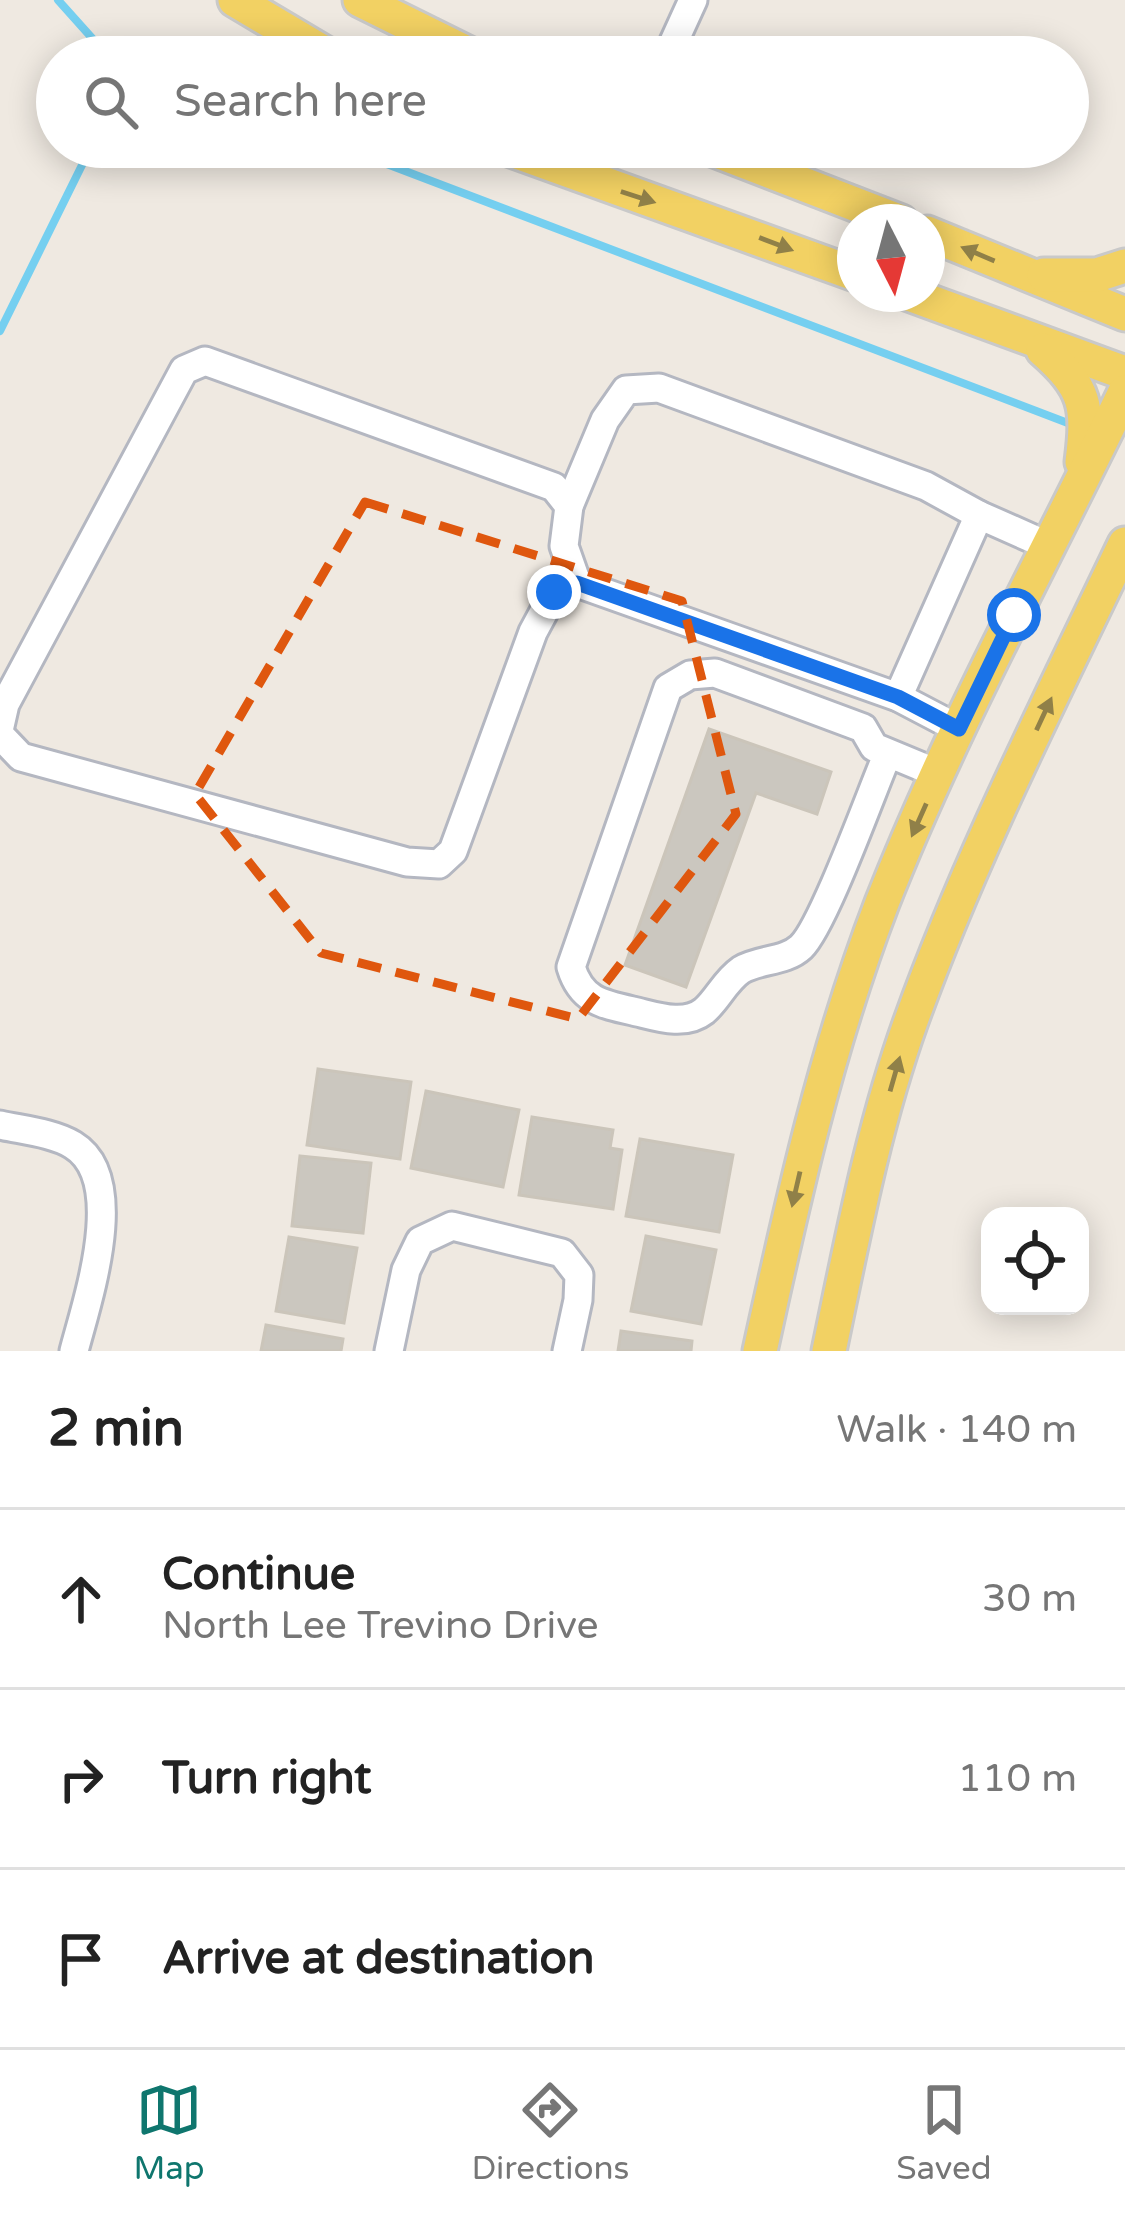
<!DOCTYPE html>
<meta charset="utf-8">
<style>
:root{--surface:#fff;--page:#f6f6f6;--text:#222;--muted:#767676;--line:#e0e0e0;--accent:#0f766e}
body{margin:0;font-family:"Varela Round",sans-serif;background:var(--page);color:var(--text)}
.controls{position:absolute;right:36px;bottom:36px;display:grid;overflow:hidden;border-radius:24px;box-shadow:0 6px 30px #0003}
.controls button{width:108px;height:108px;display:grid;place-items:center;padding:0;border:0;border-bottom:3px solid var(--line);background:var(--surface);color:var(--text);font:60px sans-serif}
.compass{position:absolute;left:837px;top:204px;width:108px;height:108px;border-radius:50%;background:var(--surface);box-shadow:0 6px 30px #0003;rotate:174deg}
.stop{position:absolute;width:36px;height:36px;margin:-27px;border:9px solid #1a73e8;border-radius:50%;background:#fff}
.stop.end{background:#1a73e8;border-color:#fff;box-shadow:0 3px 12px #0008}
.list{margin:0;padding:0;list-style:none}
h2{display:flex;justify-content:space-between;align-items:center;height:156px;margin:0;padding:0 48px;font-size:51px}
h2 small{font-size:39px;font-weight:400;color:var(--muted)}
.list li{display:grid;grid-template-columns:78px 1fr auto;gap:36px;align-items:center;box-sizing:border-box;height:180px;padding:0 48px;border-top:3px solid var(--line)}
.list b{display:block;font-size:45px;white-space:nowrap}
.list p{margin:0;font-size:39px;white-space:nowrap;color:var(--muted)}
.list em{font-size:39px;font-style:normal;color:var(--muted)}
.icon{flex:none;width:66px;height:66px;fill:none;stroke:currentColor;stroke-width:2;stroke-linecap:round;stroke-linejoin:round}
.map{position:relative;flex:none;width:1125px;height:1351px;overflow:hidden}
.search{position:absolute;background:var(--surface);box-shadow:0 6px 30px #0003;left:36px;right:36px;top:36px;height:132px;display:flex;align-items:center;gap:30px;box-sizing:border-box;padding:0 42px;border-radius:66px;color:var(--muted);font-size:45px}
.sheet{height:696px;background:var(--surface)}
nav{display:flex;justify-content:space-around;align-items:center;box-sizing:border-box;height:168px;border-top:3px solid var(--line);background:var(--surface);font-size:33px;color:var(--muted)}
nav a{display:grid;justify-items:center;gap:6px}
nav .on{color:var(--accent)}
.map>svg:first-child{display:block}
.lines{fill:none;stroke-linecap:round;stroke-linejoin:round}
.stream{stroke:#75cff0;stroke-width:8}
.building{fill:#cbc7bf;stroke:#cbc5ba;stroke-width:3}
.minor-casing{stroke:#b4b7c1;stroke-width:33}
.major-casing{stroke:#c9c9c9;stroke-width:39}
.minor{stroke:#fff;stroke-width:27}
.major{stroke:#f2d163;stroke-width:33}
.oneway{fill:#908048}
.route{stroke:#1a73e8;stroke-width:15}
.marked{fill:none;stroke:#df570e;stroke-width:9;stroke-dasharray:24 15;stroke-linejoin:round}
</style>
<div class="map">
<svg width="1125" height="1351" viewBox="0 0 1125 1351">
<rect width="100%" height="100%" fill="#efe9e1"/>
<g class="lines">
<!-- stream -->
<g class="stream">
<path d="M58,0L109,57"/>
<path d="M342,147L1073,425"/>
<path d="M0,331L86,157"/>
</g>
</g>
<!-- building -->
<g class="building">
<path d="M709,729L831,772L817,814L756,793L686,987L625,965Z"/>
<path d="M318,1069L411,1082L400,1159L307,1145Z"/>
<path d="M426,1091L519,1110L503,1187L411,1168Z"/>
<path d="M532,1117L613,1130L610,1148L622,1150L613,1209L519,1195Z"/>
<path d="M640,1139L733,1155L719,1232L626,1216Z"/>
<path d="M300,1156L371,1163L363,1233L292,1226Z"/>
<path d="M646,1236L716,1250L701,1324L631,1311Z"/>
<path d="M289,1237L357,1248L344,1323L276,1311Z"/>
<path d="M266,1325L343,1339L341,1351H261Z"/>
<path d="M621,1331L692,1341L691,1351H618Z"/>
</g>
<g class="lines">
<!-- minor casing -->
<g class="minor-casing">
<g id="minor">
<path d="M667,57L693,0"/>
<path d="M569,506L605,420L626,390L659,388L926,486L979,515"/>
<path d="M898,697L979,515L1049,546"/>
<path d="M0,726L5,704L184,370L205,361L554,487L569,506L564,546L577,583"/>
<path d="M0,735L21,757L407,862L439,864L453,851L533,632L554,593L577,583L898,697L959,729"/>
<path d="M888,753C872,790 824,925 801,947C785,962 759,959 741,970C725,981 718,999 704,1011C684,1027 655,1016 633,1011C601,1004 581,1000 571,967L668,688L690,675L715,673L863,728L874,747L939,774"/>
<path d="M0,1125C22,1130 54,1133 73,1145C129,1179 87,1301 74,1351"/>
<path d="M389,1351L406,1270L420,1241L452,1226L562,1253L579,1275L578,1300L567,1351"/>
</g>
</g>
<!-- major casing -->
<g class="major-casing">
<g id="major">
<path d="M235,0L331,57"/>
<path d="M360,0L475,57"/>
<path d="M503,147L855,274"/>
<path d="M707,147L901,222"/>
<path d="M927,233L1125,314"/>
<path d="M1044,275H1097L1125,266"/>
<path d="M909,294L1125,373"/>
<path d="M1043,350C1086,388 1089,406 1082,462"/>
<path d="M760,1351C793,1199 826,1049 882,903C951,728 1043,562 1125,392"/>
<path d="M829,1351C852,1241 873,1127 911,1021C970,857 1050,701 1125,544"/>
</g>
</g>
<!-- minor -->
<use href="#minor" class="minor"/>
<!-- major -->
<use href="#major" class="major"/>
</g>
<!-- one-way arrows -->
<defs><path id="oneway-solid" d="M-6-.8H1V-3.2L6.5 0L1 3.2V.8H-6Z" transform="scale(3)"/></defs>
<g class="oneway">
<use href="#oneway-solid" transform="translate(638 197) rotate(18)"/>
<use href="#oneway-solid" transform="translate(776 244) rotate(21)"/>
<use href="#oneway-solid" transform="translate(978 254) rotate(-157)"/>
<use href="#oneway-solid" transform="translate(1044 714) rotate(-65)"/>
<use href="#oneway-solid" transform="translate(919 820) rotate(114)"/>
<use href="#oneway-solid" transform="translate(895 1074) rotate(-74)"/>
<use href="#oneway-solid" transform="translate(796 1189) rotate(103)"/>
</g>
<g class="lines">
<!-- route -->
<path class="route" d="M554,592L577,583L898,697L959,729L1014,615"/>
</g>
<!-- marked area -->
<path class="marked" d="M365,502L682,601L736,814L578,1019L321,953L195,794Z"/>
</svg>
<div class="controls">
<button><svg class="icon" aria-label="locate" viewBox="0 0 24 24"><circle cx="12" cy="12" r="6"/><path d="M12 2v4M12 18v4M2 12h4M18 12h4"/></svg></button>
</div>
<svg class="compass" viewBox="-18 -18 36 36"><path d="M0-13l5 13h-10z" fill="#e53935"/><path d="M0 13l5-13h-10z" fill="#767676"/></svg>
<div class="stop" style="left:1014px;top:615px"></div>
<div class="stop end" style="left:554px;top:592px"></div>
<div class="search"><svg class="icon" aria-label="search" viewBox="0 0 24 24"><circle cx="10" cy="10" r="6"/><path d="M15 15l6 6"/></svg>Search here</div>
</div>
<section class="sheet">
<h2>2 min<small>Walk · 140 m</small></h2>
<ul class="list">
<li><svg class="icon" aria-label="ahead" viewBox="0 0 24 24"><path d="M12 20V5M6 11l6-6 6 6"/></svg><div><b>Continue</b><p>North Lee Trevino Drive</p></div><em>30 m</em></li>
<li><svg class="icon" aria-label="right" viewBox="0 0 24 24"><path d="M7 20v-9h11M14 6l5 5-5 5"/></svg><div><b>Turn right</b></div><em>110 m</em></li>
<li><svg class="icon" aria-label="arrive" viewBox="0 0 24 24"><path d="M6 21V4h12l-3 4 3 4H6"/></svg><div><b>Arrive at destination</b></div></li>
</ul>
</section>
<nav>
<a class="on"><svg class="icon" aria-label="map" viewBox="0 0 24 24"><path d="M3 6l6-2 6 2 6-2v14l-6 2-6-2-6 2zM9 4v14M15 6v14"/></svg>Map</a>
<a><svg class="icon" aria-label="directions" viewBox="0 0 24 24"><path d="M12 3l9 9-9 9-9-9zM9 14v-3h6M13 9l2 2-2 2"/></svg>Directions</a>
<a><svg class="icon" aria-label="saved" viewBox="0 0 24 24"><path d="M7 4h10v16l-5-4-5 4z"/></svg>Saved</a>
</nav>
